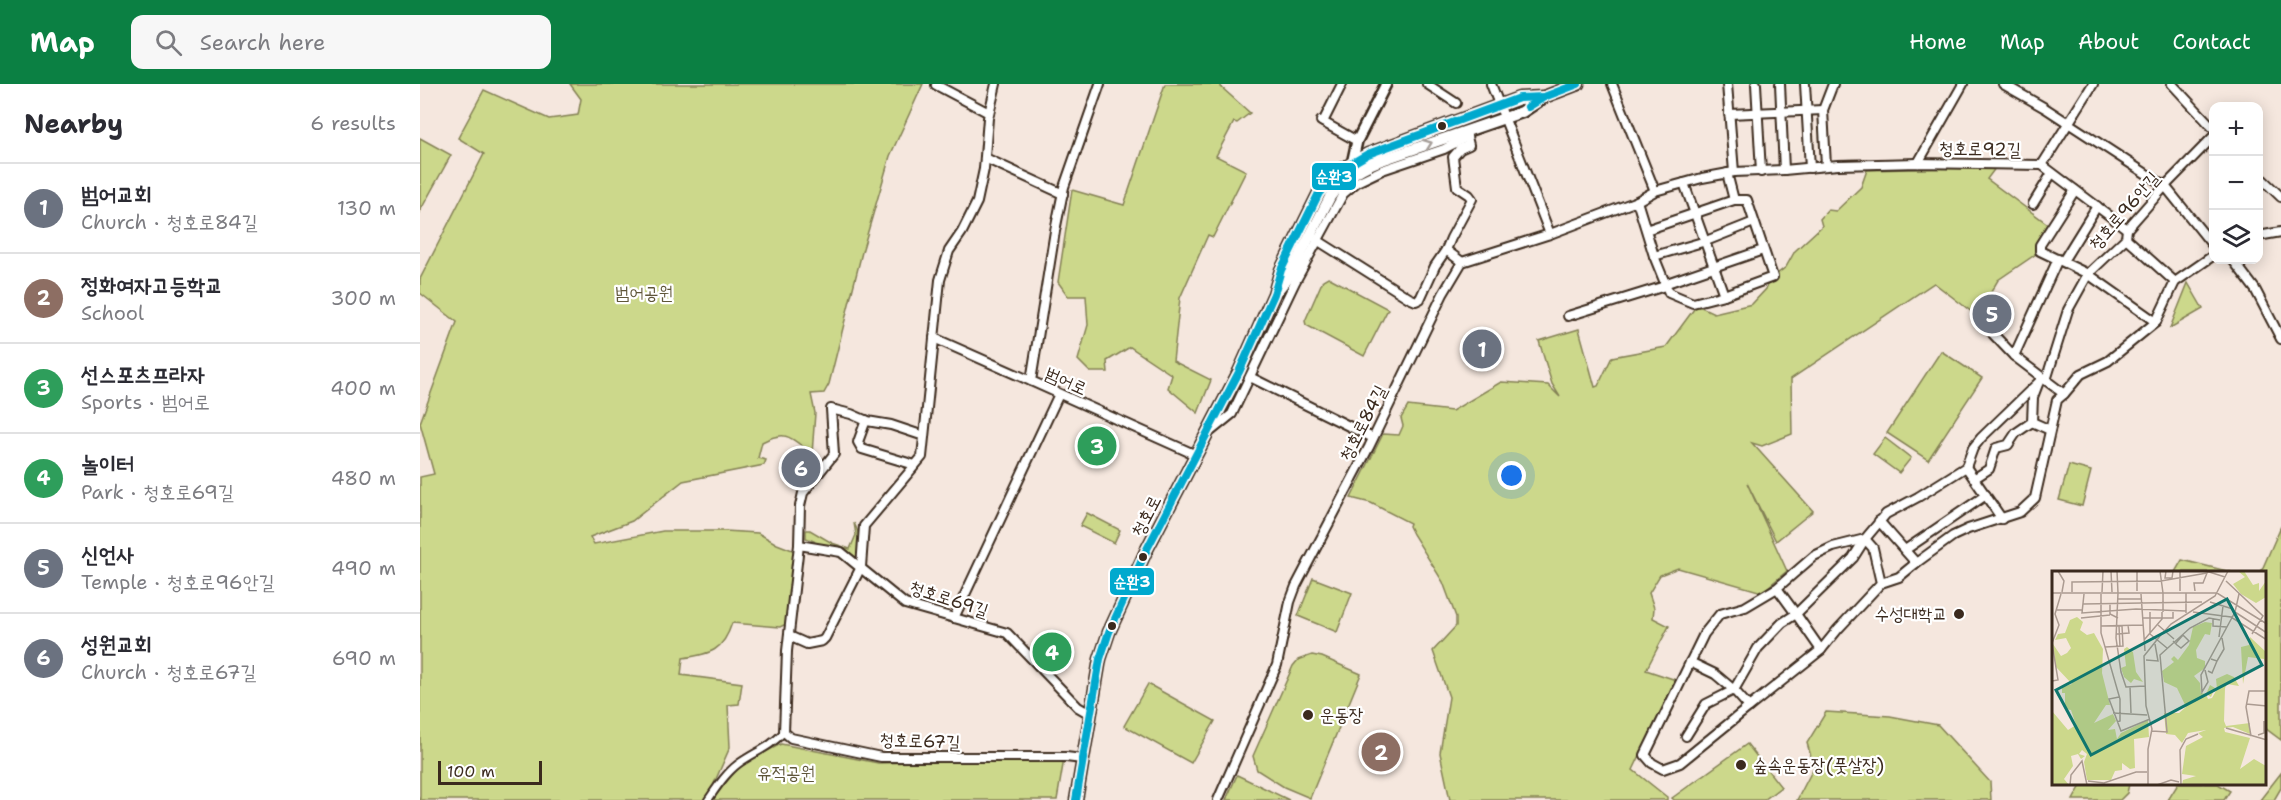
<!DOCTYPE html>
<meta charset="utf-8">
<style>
:root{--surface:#fff;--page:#f7f7f7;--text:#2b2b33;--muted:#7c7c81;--line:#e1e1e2;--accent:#0b8043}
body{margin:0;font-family:"Shantell Sans","Poor Story",sans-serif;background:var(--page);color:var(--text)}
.controls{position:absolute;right:18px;top:18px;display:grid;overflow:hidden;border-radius:12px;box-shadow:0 3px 15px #0003}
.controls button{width:54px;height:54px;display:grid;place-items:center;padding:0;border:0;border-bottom:2px solid var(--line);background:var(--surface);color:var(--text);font:30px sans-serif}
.scale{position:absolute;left:18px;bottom:15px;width:104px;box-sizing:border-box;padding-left:6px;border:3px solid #3b2a1e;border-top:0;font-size:16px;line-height:21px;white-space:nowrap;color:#3b2a1e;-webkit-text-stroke:4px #fff;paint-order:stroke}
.you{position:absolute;left:1092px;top:392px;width:21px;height:21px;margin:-15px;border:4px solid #fff;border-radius:50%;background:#1a73e8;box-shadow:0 0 0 9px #1a73e833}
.badge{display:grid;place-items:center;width:39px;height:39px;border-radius:50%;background:var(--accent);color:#fff;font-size:20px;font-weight:700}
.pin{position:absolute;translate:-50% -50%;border:3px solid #fff;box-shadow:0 2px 6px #0006}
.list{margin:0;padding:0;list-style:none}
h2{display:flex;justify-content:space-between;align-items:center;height:78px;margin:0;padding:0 24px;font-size:26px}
h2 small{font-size:20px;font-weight:400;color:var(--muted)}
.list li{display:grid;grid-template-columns:39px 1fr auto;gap:18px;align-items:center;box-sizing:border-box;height:90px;padding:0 24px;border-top:2px solid var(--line)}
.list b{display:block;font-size:22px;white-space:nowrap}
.list p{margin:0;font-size:20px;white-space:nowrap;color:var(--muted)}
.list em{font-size:20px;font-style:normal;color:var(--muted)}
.icon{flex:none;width:33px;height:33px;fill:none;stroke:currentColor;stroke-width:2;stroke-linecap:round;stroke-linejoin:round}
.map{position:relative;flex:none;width:1861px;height:716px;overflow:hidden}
header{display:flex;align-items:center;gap:36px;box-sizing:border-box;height:84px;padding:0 30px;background:var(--accent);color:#fff}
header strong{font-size:28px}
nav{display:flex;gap:33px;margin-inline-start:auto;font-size:21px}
.search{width:420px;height:54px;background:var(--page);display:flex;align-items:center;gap:15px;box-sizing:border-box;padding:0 21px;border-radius:12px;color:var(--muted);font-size:22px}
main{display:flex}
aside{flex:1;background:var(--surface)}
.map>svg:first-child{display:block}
.green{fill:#ccd88b;stroke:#848154;stroke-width:1.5}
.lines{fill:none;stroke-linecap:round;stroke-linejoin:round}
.pedestrian-casing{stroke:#3b2a1e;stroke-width:10}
.minor-casing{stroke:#3b2a1e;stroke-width:12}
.tertiary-casing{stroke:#3b2a1e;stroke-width:14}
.secondary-casing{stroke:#3b2a1e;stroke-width:15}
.pedestrian{stroke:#fff;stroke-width:6}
.minor{stroke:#fff;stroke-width:8}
.tertiary{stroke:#fff;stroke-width:9}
.secondary{stroke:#fff;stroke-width:10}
.bus-1-casing{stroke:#fff;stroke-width:12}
.bus-1{stroke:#00a9ce;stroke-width:8}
.oneway{stroke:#a79f9a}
.bus-dot{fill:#3b2a1e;stroke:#fff;stroke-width:2}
.labels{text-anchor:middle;stroke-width:4.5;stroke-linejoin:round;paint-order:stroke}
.street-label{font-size:18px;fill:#3b2a1e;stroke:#fff}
.park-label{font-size:18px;fill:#5f5639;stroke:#fff}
.poi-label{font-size:18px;fill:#3b2a1e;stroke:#fff;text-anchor:start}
.inset-road{fill:none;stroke:#ab9b91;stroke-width:1.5}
.view{fill:#0f766e;fill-opacity:0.15;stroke:#0f766e;stroke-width:3}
.inset-edge{fill:none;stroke:#3b2a1e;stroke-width:3}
.line-badge{stroke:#fff;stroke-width:2}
.badge-label{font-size:16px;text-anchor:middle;font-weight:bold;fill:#fff}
</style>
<header>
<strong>Map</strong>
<div class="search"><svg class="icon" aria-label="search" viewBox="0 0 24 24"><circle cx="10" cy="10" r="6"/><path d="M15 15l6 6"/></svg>Search here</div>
<nav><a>Home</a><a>Map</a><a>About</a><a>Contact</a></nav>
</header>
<main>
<aside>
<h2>Nearby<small>6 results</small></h2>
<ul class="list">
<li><span class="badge" style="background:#6b7280">1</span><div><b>범어교회</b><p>Church · 청호로84길</p></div><em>130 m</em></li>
<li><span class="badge" style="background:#8d6e63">2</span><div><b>정화여자고등학교</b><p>School</p></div><em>300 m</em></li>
<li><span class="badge" style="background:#2e9e5b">3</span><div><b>선스포츠프라자</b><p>Sports · 범어로</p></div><em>400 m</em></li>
<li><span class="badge" style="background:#2e9e5b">4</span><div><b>놀이터</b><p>Park · 청호로69길</p></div><em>480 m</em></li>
<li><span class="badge" style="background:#6b7280">5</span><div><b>신언사</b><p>Temple · 청호로96안길</p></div><em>490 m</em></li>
<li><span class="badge" style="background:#6b7280">6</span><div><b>성원교회</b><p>Church · 청호로67길</p></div><em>690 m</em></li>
</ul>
</aside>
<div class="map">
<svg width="1861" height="716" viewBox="0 0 1861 716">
<rect width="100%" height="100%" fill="#f5e7de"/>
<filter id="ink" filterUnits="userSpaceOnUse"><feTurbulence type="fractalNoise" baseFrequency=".0167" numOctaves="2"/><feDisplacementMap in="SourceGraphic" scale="12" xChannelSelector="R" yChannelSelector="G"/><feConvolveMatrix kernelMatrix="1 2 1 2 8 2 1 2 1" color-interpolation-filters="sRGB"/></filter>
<g filter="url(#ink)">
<!-- green -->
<g class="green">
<path d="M150,0H503L470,72L442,168L409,300L404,309L391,310L395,329L392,370C371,354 368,345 342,358L338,374L346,376L344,381L263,397L212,437L170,453L174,460L243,447H305L338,449L357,460L375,467L368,539L360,543L312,539C303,567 291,570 263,574L261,591L322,599L319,620L308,621L310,663L293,702L285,716H0V393L14,390L0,339L37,238L0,209V195L64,70L38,54L64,6L129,35L158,31L161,15Z"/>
<path d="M745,0H801V3L830,29L817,39L814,38L796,72L826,87L793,153L788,151L760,214L753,277L791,296L778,329L748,304L752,291L710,263L687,277L688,288H670L658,276L668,241L666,212H648L638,198L652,106L704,121Z"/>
<path d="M0,54L31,71L0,127Z"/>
<path d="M1576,83L1567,95L1629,141L1618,158L1616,170L1578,196L1557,232L1514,199L1371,295L1372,350L1342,362L1332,359L1393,427L1356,457L1327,399L1367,487L1342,508L1258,484L1240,491L1229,509L1234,524L1233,534L1249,542L1226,586L1256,596L1213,686L1247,713V716H1030L1020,669L1029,613L1013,567L1036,542V533L1023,498L993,450L989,442L990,439L951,419L931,414L963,350L979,351L983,342L981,334L988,322L1032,327L1081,298L1128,301L1140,313L1132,300L1119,257L1159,245L1175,303L1178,302L1192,273L1246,263L1277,221L1294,229L1332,220L1346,205L1349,196L1366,183L1375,167L1402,142L1400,135L1408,126L1416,127L1441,103L1447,86Z"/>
<path d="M908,193L968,225L944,272L886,241L885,237L903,196Z"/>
<path d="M1768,199L1783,225L1750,244Z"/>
<path d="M1521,267L1562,294L1508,376L1467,349Z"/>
<path d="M1465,354L1491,374L1479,389L1453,370Z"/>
<path d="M1649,381L1671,387L1662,422L1639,416Z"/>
<path d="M667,429L700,446L694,459L660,442Z"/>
<path d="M434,439C440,450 443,465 435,476L423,466L396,460L394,457L386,454V446H390L412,459L430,465L436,451Z"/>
<path d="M1861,442V656L1845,644L1844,488H1841Z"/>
<path d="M1762,476L1811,488H1755Z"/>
<path d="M893,494L932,509L917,548L878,532Z"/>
<path d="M618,554L651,572L646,583L612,565Z"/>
<path d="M892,571L902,573L941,590L890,714L864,703L837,686L833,672L873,582L878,576Z"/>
<path d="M728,600L795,637L771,679L704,642Z"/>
<path d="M1406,628L1470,632L1518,641L1570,698L1571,716H1377L1394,683L1387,659Z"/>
<path d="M361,660L458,679L644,675L637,716H291C311,684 329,676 361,660Z"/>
<path d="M1327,660L1361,703L1344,716H1254L1252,714Z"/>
<path d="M1861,689V704L1854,716H1840Z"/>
<path d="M817,691L869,716H806Z"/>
<path d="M1662,700H1709L1707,709L1700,716H1653Z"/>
<path d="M1758,700H1798L1810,707L1804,716H1748Z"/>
</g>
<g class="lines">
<!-- pedestrian casing -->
<g class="pedestrian-casing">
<path id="pedestrian" d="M288,716C297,703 306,689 318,680C336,667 348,665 364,648"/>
</g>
<!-- minor casing -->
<g class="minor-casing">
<g id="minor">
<path d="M680,0L644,103L635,147L611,297L776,371"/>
<path d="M1007,0L1036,19"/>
<path d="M1071,0L1130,150"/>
<path d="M1192,0L1235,107"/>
<path d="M1307,0L1314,88"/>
<path d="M1336,0L1341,88"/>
<path d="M1360,0L1364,86"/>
<path d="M1385,0L1390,84"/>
<path d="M1583,0L1625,24L1745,102L1794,163"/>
<path d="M1752,0L1794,45"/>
<path d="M516,1L569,29"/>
<path d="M1309,30L1403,26"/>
<path d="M901,37L937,57"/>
<path d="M903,38L922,0"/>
<path d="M565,74L643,110"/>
<path d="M1498,79L1543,0"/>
<path d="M1622,81L1673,0"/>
<path d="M1406,82L1403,26L1413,0"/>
<path d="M1307,89L1314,116"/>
<path d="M1838,91L1861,113"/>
<path d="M1264,99L1304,211"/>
<path d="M1655,106L1620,161V167L1668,190L1736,238"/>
<path d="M1217,117L1234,172L1249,209L1273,219L1304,211L1353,193L1327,116H1314L1226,146"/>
<path d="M1613,120L1632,89"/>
<path d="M1838,152L1861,148"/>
<path d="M1706,154L1755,198"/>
<path d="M897,156L989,214L996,217L1000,215L1015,182L1026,166L1031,154L1052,115L1049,111L1037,103L1033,73L1040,65L1049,61L1047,53"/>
<path d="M1026,166L1042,178"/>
<path d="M1234,172L1286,157L1334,138"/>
<path d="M1813,176L1835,205L1861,255"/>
<path d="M1643,177L1677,122"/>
<path d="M1244,200L1343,166"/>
<path d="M1148,232L1245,202"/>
<path d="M1581,232L1573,250L1594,272L1644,310L1661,290L1688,277L1736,238L1755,198L1794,171"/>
<path d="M514,254L611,297"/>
<path d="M1594,272L1638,175"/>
<path d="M830,293L953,354"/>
<path d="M446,336L438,358L442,365L495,381"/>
<path d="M1612,338L1630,346"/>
<path d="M791,347L812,330L875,198L923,110L937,98L962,86L1024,65L1047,53L1046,47"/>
<path d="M504,352L471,341L447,337L431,330L411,325L414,370L383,409L380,422L379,461L367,567L364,648L371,654L461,673H646L662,675"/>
<path d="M1546,383L1582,435"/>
<path d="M1555,394L1569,385L1576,364L1588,361L1596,349L1612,338L1613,313L1618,300"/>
<path d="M1459,437L1496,479L1479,493L1461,499L1418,545L1401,566L1376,530L1433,474L1445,455L1453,464L1461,499"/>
<path d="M379,461L421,468L485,520L587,549L658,623L670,630"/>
<path d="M1485,466L1566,411"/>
<path d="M1496,479L1533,452L1548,445L1600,428L1615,414L1637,316L1644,310"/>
<path d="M1357,504L1376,530L1362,539L1338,564L1314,606L1329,623L1260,679L1243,685L1232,679L1225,671L1284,550L1300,530L1325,523L1357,504L1394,472L1413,463L1445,455L1466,430L1498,413L1546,383L1553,364L1561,354L1620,297L1627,293L1648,226L1668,190L1706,154L1707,145L1745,102L1794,52"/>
<path d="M534,534L639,310"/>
<path d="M369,552L387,560L402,557L405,554L441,483L444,442L502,373L520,196L529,167L542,148L557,118L564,85L568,34L576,0"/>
<path d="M1329,623L1401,566"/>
<path d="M1266,652L1286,620L1314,606L1295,590L1270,578"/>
<path d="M798,716L857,581L870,518L876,502L949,363L1023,210L1042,178L1130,150L1217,117L1235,107L1282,94L1314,88L1364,86L1418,81L1498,79L1622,81L1707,145"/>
</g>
</g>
<!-- tertiary casing -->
<g class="tertiary-casing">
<path id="tertiary" d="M932,80L937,57L966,0"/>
</g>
<!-- secondary casing -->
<g class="secondary-casing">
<g id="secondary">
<path d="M858,206L870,191L910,113C921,97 938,85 956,78L1102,28L1124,13L1158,0"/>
<path d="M656,716L680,575L689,548L727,465L819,288L854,210L861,186L899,109L919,87L948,70L1099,14L1124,13"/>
</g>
</g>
<!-- pedestrian -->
<use href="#pedestrian" class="pedestrian"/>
<!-- minor -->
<use href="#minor" class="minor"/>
<!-- tertiary -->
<use href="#tertiary" class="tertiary"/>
<!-- secondary -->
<use href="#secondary" class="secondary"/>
<!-- bus-1 casing -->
<g class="bus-1-casing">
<g id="bus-1">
<path d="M1108,23L1124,13L1158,0"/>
<path d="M656,716L680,575L689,548L727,465L819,288L854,210L861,186L899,109L919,87L948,70L1099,14L1124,13"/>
</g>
</g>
<!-- bus-1 -->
<use href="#bus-1" class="bus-1"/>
</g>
<!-- one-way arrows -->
<defs><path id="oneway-chevron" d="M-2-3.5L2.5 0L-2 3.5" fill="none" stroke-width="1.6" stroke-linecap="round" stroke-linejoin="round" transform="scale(1.5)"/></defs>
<use class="oneway" href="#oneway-chevron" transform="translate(1008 60) rotate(-20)"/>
</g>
<!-- markers -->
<g class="bus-dot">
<circle cx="1022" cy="42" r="5"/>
<circle cx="723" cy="473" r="5"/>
<circle cx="1539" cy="530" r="6"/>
<circle cx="692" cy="542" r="5"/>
<circle cx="888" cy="631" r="6"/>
<circle cx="1321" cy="681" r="6"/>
</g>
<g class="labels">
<!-- street labels -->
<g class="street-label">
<text transform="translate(1560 65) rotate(1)" y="6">청호로92길</text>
<text transform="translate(1704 127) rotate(-49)" y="6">청호로96안길</text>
<text transform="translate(646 297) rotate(24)" y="6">범어로</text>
<text transform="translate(943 339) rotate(-63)" y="6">청호로84길</text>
<text transform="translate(726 432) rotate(-63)" y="6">청호로</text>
<text transform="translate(529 515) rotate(18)" y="6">청호로69길</text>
<text transform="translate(500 657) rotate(2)" y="6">청호로67길</text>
</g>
<!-- park labels -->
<g class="park-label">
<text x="224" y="215">범어공원</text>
<text x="366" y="695">유적공원</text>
</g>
<!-- poi labels -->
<g class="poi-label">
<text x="1527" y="536" text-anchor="end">수성대학교</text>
<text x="900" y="637">운동장</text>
<text x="1333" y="687">숲속운동장(풋살장)</text>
</g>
</g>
<!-- overview -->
<g transform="translate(1632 487)">
<rect width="214" height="214" fill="#f5e7de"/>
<path d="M186,0H192L201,14L207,12V20L214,10V26L204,32L189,23L181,13L193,6ZM25,46L31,51L28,59L35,64L42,62L51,78L50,102L58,134H54L42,152L61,143L64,150L56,159L63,158L65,168L69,162L96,149L97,166L82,168L83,197L78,198L70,192V199L63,200L59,209H35L32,191L35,183L30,179L27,183L33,185L29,188L26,183L19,185L21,195L12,208L17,214H0V140L16,159L24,154L19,139L13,138V122H10V116L20,113L4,96L1,73L9,85L15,82L19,77L14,67L3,69L6,63L13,62L18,49ZM153,51L160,52L158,64L153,63L144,79L145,87L153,90V97L142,105L148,112L149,122L154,123L158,114L163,117L159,126L154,123L156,128L160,127L165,118L164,108L175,103L182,106L187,115L175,113L173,117L172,150L174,155L198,152V163L181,156L172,157L173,161L198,167L188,198L202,188L214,195V214H130L131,209L144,205L130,203L134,175L151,166L146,162L154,159L136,162L130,172L123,164L114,163L112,142H127L134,136L125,117L112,111L110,100L122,91L119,88L122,85L126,89L137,74L141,56ZM198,66L214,81V95L212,88L196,86L191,113L189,76L197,74ZM75,76L81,81L84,101L91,111L82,108L79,112L72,106L69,97L74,95L72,78Z" fill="#ccd88b"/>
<path class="inset-road" d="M6,0L12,10L10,21M59,0L60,21M65,0L66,22M85,0V20M108,0L111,22M114,0L113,7H120L121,0M128,0V20M154,0L173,6M174,10L211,45L200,63M20,21V11L109,10L155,2L151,12H142L143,20M50,21L51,0M0,22H165L215,53M66,22L64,67L69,101L74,116L93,115M111,22V41M134,22V42M32,23L30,42L84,38L134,40M49,23V62L68,128V150L65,151M89,23L93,80M66,28H89M158,31L181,38M58,32V43L66,47M31,33L150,31M4,39H30M98,41V63L115,77M141,41L179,46L215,69M183,41L215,62M29,47L58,44M90,47H121V41M161,47V55L175,56M106,54L122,68M49,55L91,54M67,55L68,76M64,63L77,62L76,54M107,66L119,53L163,25L176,0M167,66L171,35M92,69L110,48V41M121,70L125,74L129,77L137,70L131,64L124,72M53,76L71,75L70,55M94,89L106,90L103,73M165,90L172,78L170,67M153,99L156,111L150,121L149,104L183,41L187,23M156,100L160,102L165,90L159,88M0,110L6,109L0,72L7,54L3,43L9,23M0,116V135M78,116L79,142M67,126L57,128L69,160L98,148M194,133L215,135M61,142L95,144M174,157L215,169M100,160L115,161L108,84L138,57L157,47L168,49M206,164L212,162V150M199,165L194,136L197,120H215M36,210L52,212L84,201H95M18,214L19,204L30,190L35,214M96,214V178L100,158L94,135L92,85L108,65M105,214L119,209L127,211M129,214L128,179L134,168L146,163"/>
<path class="view" d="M175,28L210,94L39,184L4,119Z"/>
<rect width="214" height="214" class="inset-edge"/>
</g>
<g class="line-badge">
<rect x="891" y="78" width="46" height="29" rx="6" fill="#00a9ce"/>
<rect x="689" y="483" width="46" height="29" rx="6" fill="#00a9ce"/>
</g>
<g class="badge-label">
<text x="914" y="98">순환3</text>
<text x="712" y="503">순환3</text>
</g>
</svg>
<div class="controls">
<button>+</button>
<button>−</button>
<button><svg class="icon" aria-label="layers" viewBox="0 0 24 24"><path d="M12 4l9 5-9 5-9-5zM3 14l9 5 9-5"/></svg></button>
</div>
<div class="scale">100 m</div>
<div class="you"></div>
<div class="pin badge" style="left:1062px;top:265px;background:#6b7280">1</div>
<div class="pin badge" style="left:961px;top:668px;background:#8d6e63">2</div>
<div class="pin badge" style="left:677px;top:362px;background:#2e9e5b">3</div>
<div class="pin badge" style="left:632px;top:568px;background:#2e9e5b">4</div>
<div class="pin badge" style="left:1572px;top:230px;background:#6b7280">5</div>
<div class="pin badge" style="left:381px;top:384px;background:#6b7280">6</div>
</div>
</main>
